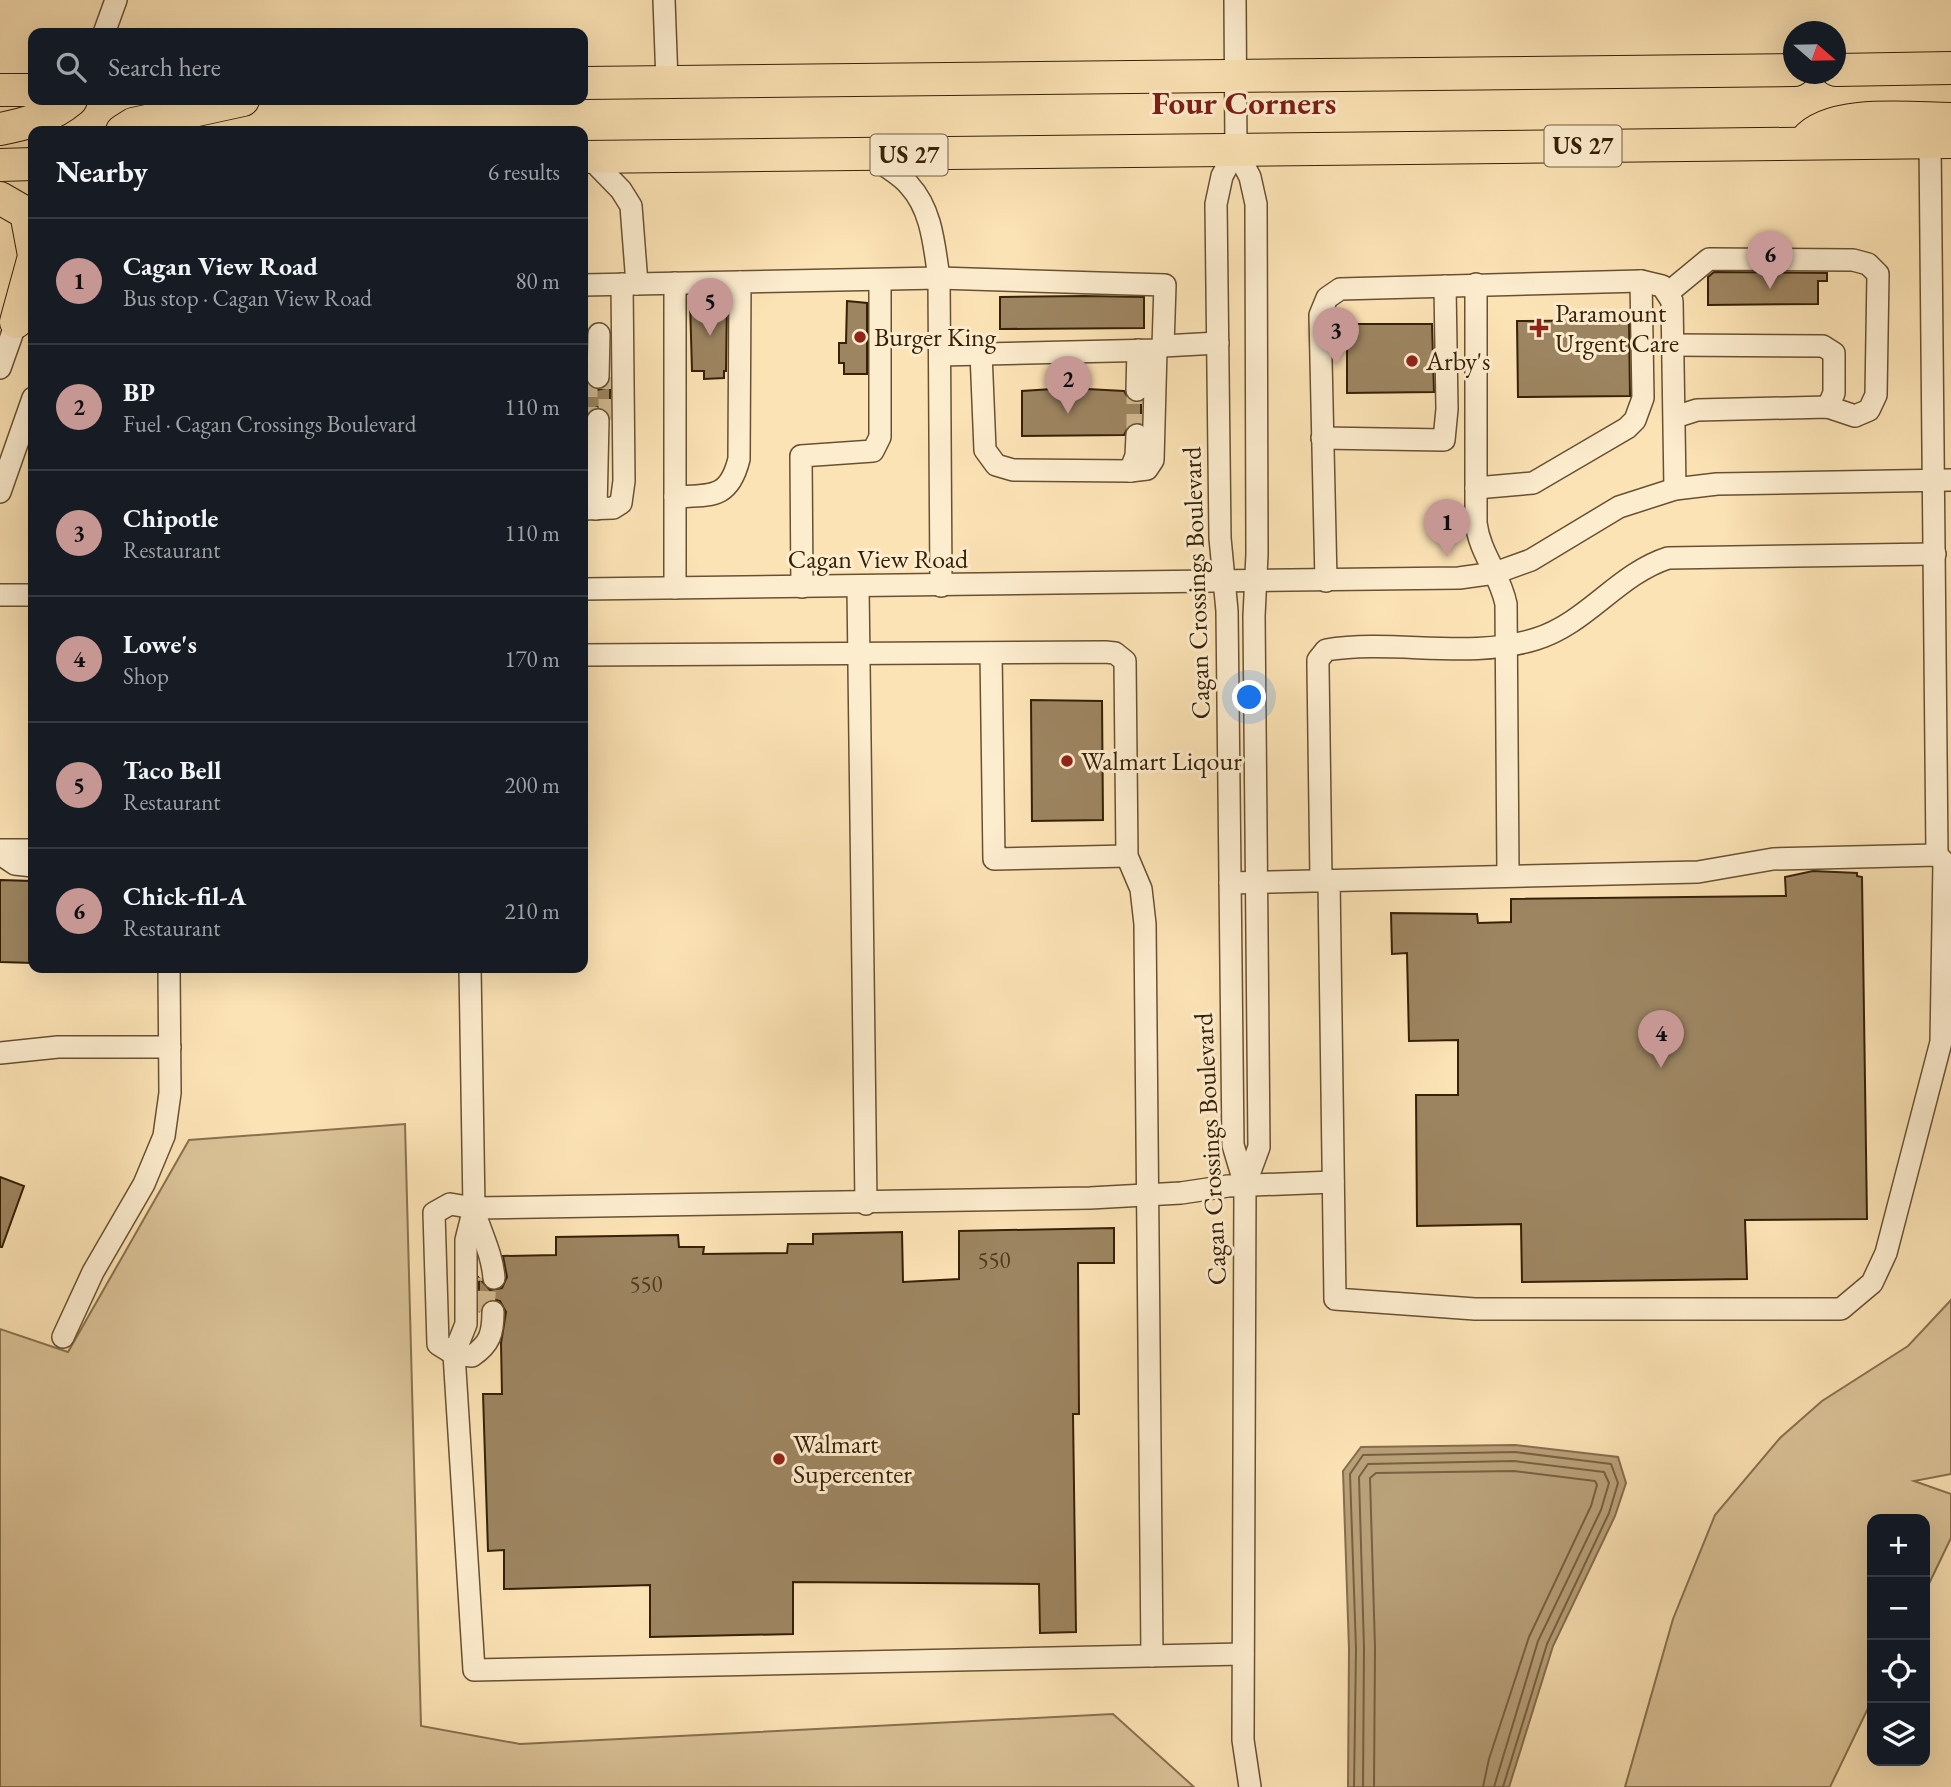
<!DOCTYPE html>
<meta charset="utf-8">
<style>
:root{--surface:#171b24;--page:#242831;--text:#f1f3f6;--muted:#9ea1a6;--line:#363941;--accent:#c59692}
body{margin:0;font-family:"EB Garamond",serif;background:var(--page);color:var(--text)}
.controls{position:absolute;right:21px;bottom:21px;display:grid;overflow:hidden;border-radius:14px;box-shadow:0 7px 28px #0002}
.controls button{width:63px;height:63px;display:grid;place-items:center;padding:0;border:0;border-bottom:2px solid var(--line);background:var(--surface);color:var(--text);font:35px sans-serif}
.compass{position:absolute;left:1783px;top:21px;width:63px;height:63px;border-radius:50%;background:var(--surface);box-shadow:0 7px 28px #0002;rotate:110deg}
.you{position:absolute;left:1250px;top:698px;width:24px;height:24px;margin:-18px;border:5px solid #fff;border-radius:50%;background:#1a73e8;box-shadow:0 0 0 10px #1a73e833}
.badge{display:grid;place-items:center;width:46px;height:46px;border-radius:50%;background:var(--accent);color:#111;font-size:23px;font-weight:700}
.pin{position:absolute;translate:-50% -58px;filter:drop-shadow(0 2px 4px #0008)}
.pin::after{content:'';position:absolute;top:37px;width:24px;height:21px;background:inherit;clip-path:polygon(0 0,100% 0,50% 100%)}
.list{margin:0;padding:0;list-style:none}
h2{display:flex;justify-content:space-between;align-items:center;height:91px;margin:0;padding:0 28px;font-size:30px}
h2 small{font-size:23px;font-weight:400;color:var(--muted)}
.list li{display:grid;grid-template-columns:46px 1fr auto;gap:21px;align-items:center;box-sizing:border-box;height:126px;padding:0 28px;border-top:2px solid var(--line)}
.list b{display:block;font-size:26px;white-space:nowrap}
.list p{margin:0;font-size:23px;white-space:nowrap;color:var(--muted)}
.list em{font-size:23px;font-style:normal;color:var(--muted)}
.icon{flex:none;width:38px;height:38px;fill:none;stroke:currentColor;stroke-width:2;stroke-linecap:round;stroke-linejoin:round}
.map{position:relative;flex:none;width:1951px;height:1787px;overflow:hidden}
.search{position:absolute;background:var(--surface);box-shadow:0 7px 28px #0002;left:28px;top:28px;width:560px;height:77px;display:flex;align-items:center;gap:18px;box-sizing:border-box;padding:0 24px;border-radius:14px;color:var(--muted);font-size:26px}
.panel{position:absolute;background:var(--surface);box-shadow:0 7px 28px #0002;left:28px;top:126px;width:560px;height:847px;border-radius:14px}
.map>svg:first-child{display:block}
.green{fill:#dac297;stroke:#88714e;stroke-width:2}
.water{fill:#b9a17a;stroke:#856d4c;stroke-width:2}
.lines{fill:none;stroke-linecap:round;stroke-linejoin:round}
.shore{stroke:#786040;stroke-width:2}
.building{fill:#9d8561;stroke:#362006;stroke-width:2}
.minor-tunnel{stroke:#d4bc92;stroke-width:21;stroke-dasharray:21 10;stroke-linecap:butt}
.minor-casing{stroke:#685132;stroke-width:24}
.highway-casing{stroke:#362006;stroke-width:34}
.minor{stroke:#fdedcf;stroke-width:21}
.highway{stroke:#fce3b5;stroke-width:32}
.poi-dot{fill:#8f2418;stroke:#fdedcf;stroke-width:2.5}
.labels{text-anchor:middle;stroke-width:6;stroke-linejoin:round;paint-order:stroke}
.number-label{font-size:23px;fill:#50391d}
.shield{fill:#fdedcf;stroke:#725e42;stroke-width:2}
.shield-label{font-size:24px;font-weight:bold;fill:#362006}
.poi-label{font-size:26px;fill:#362006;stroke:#fdedcf;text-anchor:start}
.street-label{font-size:26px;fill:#362006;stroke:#fdedcf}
.district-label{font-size:33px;font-weight:bold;fill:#7a1f14;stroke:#fdedcf}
</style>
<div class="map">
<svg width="1951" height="1787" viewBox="0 0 1951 1787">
<rect width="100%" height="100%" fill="#fce3b5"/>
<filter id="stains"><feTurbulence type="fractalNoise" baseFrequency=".00286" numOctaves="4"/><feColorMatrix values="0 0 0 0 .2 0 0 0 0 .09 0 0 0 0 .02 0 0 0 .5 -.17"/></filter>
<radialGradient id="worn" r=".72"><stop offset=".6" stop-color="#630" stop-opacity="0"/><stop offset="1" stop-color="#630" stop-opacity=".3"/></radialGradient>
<!-- green -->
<g class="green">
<path d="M405,1124L421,1726L520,1744L1113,1714L1194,1787H0V1329L68,1352L189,1140Z"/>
<path d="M1951,1300V1474L1914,1481L1951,1494V1538L1925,1592V1519H1872V1700L1830,1787H1625L1673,1619L1715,1515L1780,1438L1822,1401L1908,1346Z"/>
</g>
<!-- water -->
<path class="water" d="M1515,1445L1618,1457L1626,1483L1615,1516L1553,1646L1509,1787H1348L1349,1649L1343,1471L1361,1447Z"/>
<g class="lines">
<!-- shore -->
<g class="shore">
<path d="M1354,1787L1356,1649L1350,1474L1363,1455L1515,1452L1611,1464L1618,1483L1609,1513L1547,1644L1503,1787"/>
<path d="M1363,1787L1364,1648L1359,1477L1368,1464L1514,1461L1604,1472L1609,1483L1601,1510L1538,1641L1494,1787"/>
<path d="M1374,1787L1375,1648L1370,1478L1376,1473L1514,1471L1595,1481L1597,1485L1591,1506L1529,1637L1489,1759L1483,1787"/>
</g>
</g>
<!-- building -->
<g class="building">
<path d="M1714,272L1827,273V281H1818V304L1708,305V277Z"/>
<path d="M1084,296L1144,297V328L1000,329V297Z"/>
<path d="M690,301H727L726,371H724V378L704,379V371H692Z"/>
<path d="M847,301L867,303V374H844V363H839V343H846Z"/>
<path d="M1629,320L1630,396L1518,397L1517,321Z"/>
<path d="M1347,324H1432L1434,392L1347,393Z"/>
<path d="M583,376L591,388L597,390L605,388L610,382V416L605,409L598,407L591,409L583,420Z"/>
<path d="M1068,388L1124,391L1130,401L1141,402V423L1130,424L1124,435L1022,436V391Z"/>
<path d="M1031,700L1102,701L1103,820L1032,821Z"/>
<path d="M1813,871L1857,873V876L1862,877L1867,1219L1745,1220L1747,1279L1522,1282L1521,1224L1417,1226L1416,1095H1458V1040L1409,1041L1407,953L1392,954L1391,913L1477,914L1478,923L1511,922V899L1786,896L1785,877Z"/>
<path d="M0,880L33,881V963L0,962Z"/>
<path d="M0,1177L24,1186L2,1247H0Z"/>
<path d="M1114,1228V1263H1078L1079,1414H1073L1076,1632L1040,1633L1039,1584L793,1582V1634L650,1637V1585L504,1589V1550L488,1551L483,1394H502L501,1343L506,1312L500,1301L493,1299L482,1305L479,1312V1278L490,1290L502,1288L507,1277L503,1256L556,1255V1237L678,1235L679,1247H704L703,1254L787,1253L788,1244H813V1234L902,1232L903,1282L959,1279V1231Z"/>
</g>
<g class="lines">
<!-- minor-tunnel -->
<g class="minor-tunnel">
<path d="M587,376V420"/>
<path d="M609,420V377"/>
<path d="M1137,435V390"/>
<path d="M484,1312L486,1278"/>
</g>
<!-- minor casing -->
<g class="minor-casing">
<g id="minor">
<path d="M664,0L667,82"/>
<path d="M1235,0L1236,150"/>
<path d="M104,33L116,0"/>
<path d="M1930,142L1937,855"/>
<path d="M1236,150L1222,176L1216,204L1220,538L1227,611L1233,1145L1245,1185L1243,1740L1250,1787"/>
<path d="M1236,150L1250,177L1256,204L1257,554L1254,616L1259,1147L1245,1185"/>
<path d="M869,155C881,164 899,173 909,185C932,210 934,245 939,278L941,586"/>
<path d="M589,157L621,190L631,206L637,284"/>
<path d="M675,283V588"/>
<path d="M1476,284V523C1480,554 1500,574 1506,604L1508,875"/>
<path d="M583,285L939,278L1165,285L1163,346"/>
<path d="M1669,292L1709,259L1853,260L1868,264L1878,274L1876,395L1869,410L1855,416L1828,407L1697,410L1675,417"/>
<path d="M1673,345L1823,346L1834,353V393L1828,407"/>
<path d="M981,353L985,450L996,465L1013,470L1130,471L1147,469L1153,460L1156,350"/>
<path d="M940,355L1156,350L1163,346L1218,343"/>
<path d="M0,368L21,309"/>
<path d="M598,377L599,334"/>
<path d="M1137,390L1138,350"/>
<path d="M1322,438L1444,440L1447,409L1445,286"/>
<path d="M1130,471L1136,456L1137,435"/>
<path d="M1476,488L1533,483L1627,428L1635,420L1643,398L1641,281"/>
<path d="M0,492L33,398"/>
<path d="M675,497C712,495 729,499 739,459L740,282"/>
<path d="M583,509L613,508L621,503L624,481L622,284"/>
<path d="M596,509L598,420"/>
<path d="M1326,581L1320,315L1327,298L1340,289L1641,281L1662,286L1672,301L1675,489"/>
<path d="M802,587L801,456L873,451L880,437V280"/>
<path d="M858,587L866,1204"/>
<path d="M583,589L1459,578L1495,573L1531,560L1619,507L1675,489L1717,484L1951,480"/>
<path d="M0,595H33"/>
<path d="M991,653L994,859L1127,856"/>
<path d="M583,655L1105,652L1115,653L1125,661L1127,856L1141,889L1145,924L1152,1656"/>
<path d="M0,850H33"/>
<path d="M0,854L15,864L33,866"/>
<path d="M1321,880L1318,667V660L1326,650C1395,639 1469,660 1536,639C1586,624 1618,574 1668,558L1935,554"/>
<path d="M1230,883L1698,872L1773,859L1937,855L1944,862L1941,1042L1886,1253L1872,1283L1841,1309H1475L1335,1299L1329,880"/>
<path d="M470,968L474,1208L466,1240V1324L454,1354L474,1670L1243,1654"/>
<path d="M0,1053L58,1047H170"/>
<path d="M474,1210C481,1234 492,1253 494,1278"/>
<path d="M493,1312C493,1333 490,1344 472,1356L454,1354L438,1344L434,1213L450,1204L474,1208L1090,1198L1181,1193L1228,1186L1333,1182"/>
<path d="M63,1337L93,1272L144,1184L164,1136L170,1093L169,968"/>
</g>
</g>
<!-- highway casing -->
<g class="highway-casing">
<g id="highway">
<path d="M1836,70L1951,68"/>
<path d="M583,83L1794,70"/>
<path d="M0,90H33"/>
<path d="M0,129C26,124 51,117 71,100"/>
<path d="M122,131L133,124L243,100"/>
<path d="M1806,140C1831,109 1914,119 1951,119"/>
<path d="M583,157L1951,142"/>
<path d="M0,165L33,164"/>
<path d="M0,198L26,213L33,250"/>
<path d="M16,322L33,260"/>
</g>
</g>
<!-- minor -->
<use href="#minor" class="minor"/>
<!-- highway -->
<use href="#highway" class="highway"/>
</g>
<!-- markers -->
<g class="poi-dot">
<path d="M1535.5 317.5h7v7h7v7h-7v7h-7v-7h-7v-7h7z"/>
<circle cx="860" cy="337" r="7"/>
<circle cx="1412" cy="361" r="7"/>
<circle cx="1067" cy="761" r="7"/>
<circle cx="779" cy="1459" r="7"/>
</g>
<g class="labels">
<!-- number labels -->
<g class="number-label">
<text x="994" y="1268">550</text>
<text x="646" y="1292">550</text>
</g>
<!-- shield labels -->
<g class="shield">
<rect x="1544.5" y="125.5" width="77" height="41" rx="5"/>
<rect x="870.5" y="134.5" width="77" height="41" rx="5"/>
</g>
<g class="shield-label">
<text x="1583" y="154">US 27</text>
<text x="909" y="163">US 27</text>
</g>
<!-- poi labels -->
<g class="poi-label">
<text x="1555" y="322">Paramount<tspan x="1555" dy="30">Urgent Care</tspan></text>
<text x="874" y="346">Burger King</text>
<text x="1426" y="370">Arby's</text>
<text x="1081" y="770">Walmart Liqour</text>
<text x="793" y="1453">Walmart<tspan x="793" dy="30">Supercenter</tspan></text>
</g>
<!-- street labels -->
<g class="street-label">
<text x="878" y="568">Cagan View Road</text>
<text transform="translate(1196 583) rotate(-92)" y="9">Cagan Crossings Boulevard</text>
<text transform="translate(1210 1149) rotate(-93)" y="9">Cagan Crossings Boulevard</text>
</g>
<!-- district labels -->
<g class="district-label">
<text x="1244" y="114">Four Corners</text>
</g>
</g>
<rect width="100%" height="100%" filter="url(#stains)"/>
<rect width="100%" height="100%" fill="url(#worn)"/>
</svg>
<div class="controls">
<button>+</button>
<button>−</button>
<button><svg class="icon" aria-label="locate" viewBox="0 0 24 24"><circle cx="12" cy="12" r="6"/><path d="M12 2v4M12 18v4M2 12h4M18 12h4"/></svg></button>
<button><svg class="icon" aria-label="layers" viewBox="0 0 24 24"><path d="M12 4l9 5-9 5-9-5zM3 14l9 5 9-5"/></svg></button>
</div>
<svg class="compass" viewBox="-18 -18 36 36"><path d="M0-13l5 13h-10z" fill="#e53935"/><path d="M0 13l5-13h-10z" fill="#9ea1a6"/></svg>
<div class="you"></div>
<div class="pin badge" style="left:1447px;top:557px">1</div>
<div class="pin badge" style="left:1068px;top:414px">2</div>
<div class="pin badge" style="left:1336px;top:365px">3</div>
<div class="pin badge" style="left:1661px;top:1068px">4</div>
<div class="pin badge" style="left:710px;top:336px">5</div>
<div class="pin badge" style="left:1770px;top:289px">6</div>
<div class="search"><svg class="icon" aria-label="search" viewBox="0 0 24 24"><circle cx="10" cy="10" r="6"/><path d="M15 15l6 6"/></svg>Search here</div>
<section class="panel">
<h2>Nearby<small>6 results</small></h2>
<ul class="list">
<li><span class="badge">1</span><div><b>Cagan View Road</b><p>Bus stop · Cagan View Road</p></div><em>80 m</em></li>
<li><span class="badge">2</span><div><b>BP</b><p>Fuel · Cagan Crossings Boulevard</p></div><em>110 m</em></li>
<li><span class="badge">3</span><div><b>Chipotle</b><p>Restaurant</p></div><em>110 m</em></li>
<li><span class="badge">4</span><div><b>Lowe's</b><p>Shop</p></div><em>170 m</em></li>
<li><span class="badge">5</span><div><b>Taco Bell</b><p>Restaurant</p></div><em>200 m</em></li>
<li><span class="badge">6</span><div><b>Chick-fil-A</b><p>Restaurant</p></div><em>210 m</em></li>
</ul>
</section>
</div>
